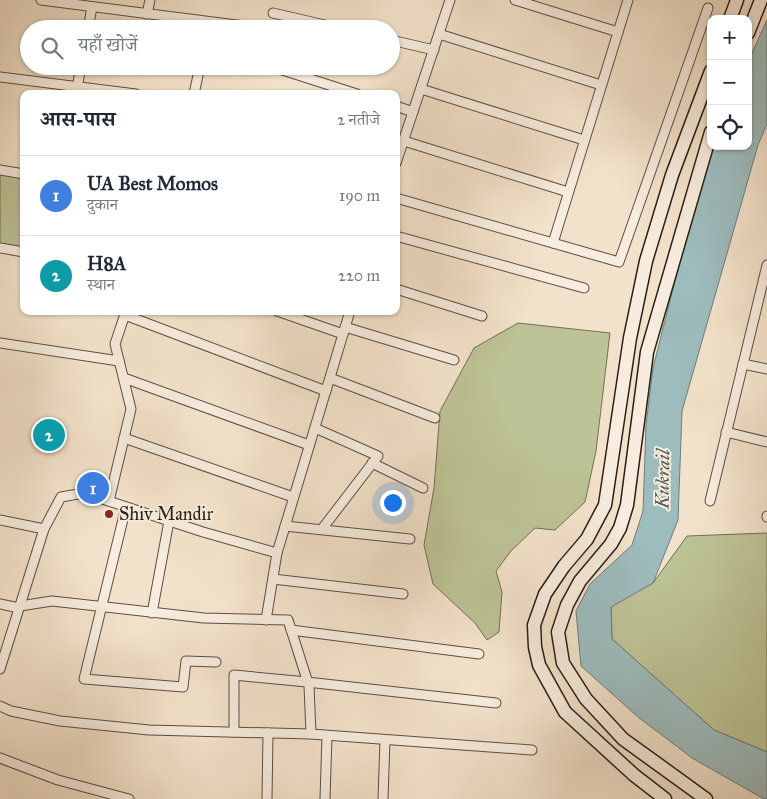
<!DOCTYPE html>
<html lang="hi">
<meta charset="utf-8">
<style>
:root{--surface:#fff;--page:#f2f2f3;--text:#1f2937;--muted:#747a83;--line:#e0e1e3;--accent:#7c3aed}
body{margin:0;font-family:"IM FELL Great Primer","Noto Serif Devanagari",serif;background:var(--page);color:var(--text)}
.controls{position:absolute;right:15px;top:15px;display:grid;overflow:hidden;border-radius:10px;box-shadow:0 1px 4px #0004}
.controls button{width:45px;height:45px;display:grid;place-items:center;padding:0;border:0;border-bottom:1px solid var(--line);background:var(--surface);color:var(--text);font:25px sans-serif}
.you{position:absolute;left:392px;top:502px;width:18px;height:18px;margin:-12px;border:4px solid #fff;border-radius:50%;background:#1a73e8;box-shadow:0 0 0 8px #1a73e833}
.badge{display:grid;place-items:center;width:32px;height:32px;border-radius:50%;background:var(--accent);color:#fff;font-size:16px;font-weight:700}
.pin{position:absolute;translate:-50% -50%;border:2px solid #fff;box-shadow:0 1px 5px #0006}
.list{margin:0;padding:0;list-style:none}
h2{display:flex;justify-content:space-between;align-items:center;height:65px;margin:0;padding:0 20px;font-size:21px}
h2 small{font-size:16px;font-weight:400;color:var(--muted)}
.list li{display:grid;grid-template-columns:32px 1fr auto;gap:15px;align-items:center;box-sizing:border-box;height:80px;padding:0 20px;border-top:1px solid var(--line)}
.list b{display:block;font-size:19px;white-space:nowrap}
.list p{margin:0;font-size:16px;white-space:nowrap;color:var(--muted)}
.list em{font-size:16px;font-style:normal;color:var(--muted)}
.icon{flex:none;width:28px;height:28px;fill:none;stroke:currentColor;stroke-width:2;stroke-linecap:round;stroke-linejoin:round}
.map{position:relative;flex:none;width:767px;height:799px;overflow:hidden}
.search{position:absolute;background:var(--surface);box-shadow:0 1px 4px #0004;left:20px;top:20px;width:380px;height:55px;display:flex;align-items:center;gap:12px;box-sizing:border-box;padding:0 18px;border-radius:28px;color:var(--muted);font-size:19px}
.panel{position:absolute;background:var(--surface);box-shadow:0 1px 4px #0004;left:20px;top:90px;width:380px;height:225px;border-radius:10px}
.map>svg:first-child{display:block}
.green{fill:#bdc396;stroke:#727056}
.water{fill:#9dbcbe;stroke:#6e7d7b}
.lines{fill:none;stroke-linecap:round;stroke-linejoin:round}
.street-casing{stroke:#5b4f44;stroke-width:11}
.secondary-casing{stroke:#281e17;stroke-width:15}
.street{stroke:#f7ecdd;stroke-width:9}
.secondary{stroke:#f7ecdd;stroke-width:12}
.poi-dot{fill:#8f2418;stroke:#f7ecdd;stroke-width:2}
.labels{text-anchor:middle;stroke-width:4;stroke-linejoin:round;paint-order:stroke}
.poi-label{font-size:18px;fill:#281e17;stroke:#f7ecdd;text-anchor:start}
.water-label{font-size:19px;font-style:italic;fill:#515551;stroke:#f7ecdd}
</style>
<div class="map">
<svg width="767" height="799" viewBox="0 0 767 799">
<rect width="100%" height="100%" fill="#f3e2cb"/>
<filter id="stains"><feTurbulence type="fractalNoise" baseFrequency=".004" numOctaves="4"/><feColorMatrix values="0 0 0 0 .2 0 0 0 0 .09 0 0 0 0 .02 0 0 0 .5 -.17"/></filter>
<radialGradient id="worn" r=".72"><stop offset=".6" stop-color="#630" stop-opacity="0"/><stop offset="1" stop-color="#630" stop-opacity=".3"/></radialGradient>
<!-- green -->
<g class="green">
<path d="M0,170L24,174V252L0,248Z"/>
<path d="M518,323L610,333L596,451L585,502L555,530L535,528L511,551L496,571L502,592L499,632L487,640L475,623L433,584L424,545L434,488L440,411L474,348Z"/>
<path d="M767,533V752L714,730L612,639L611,606L653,583L687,536Z"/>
</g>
<!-- water -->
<path class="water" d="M767,20V124L758,145L682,411L678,520L653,583L611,607L612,639L714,730L767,752V799H764L692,758L638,717L581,666L576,611L590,584L632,545L643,511L646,425L653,368L682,253L714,146H748V62Z"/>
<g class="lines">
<!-- street casing -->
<g class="street-casing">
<g id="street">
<path d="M41,0L252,27"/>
<path d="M515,0L618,32"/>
<path d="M273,13L342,29"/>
<path d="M147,14L150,0"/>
<path d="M88,29L92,7"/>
<path d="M439,34L601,85"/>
<path d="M391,40L434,50"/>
<path d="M270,66L357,94"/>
<path d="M0,77L136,94"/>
<path d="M421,89L584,140"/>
<path d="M76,94L81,66"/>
<path d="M194,94L200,66"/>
<path d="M396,106L413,112"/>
<path d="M404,141L568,192"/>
<path d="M396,163L450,0"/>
<path d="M0,170L24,174"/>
<path d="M396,198L619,262L708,8"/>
<path d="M396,236L584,288"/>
<path d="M553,243L628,0"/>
<path d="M0,248L24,252"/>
<path d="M396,289L482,316"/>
<path d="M277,311L343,334"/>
<path d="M125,315L326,391"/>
<path d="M345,327L454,360"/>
<path d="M0,343L119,361"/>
<path d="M743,364L767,369"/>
<path d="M124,378L309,445"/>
<path d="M330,378L435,418"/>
<path d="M315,428L378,456L322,529"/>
<path d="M726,432L767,442"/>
<path d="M124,438L293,497"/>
<path d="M372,463L423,488"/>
<path d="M109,501L131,409L115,344L126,311"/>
<path d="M710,501L767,265"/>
<path d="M126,507L84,679L183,687L186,661L216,662"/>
<path d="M767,517V516"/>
<path d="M0,520L44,529"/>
<path d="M285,526L410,539"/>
<path d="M273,579L403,594"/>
<path d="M0,604L19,608"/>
<path d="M20,606L52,601L204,618L288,620L309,686L311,734"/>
<path d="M152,613L169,521"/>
<path d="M266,620L277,553L350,311"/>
<path d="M291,630L479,654"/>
<path d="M0,669L44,529L61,497L84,493L203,532L277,553"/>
<path d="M0,706L11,711L60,721L149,730L311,734L532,750"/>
<path d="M234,732V675L307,682L496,703"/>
<path d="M0,758L58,780L129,799"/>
<path d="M267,799L268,733"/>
<path d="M325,799L327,736"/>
<path d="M383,799L385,740"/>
</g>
</g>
<!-- secondary casing -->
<g class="secondary-casing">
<g id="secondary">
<path d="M730,19L737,0"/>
<path d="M748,33L761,0"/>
<path d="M665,799L634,775L565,712L539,665L535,647L534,625L545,594L564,566L587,539L605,505L630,338L646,261L672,175L711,71"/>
<path d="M706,799L623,739L586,699L563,663L558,632L567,605L580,581L611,544L620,528L627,505L647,352L711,132"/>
</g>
</g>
<!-- street -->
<use href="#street" class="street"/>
<!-- secondary -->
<use href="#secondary" class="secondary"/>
</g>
<!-- markers -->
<circle class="poi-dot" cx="109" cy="514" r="5"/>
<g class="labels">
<!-- poi labels -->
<g class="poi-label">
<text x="119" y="520">Shiv Mandir</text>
</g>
<!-- water labels -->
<g class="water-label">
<text transform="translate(662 479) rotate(-89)" y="7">Kukrail</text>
</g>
</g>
<rect width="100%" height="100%" filter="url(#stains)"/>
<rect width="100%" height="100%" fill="url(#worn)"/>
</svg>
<div class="controls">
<button>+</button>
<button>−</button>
<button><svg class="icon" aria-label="locate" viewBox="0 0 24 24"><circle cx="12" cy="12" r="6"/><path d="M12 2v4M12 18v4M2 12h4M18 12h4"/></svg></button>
</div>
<div class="you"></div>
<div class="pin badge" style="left:93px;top:488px;background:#3f7fe0">1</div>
<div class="pin badge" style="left:49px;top:435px;background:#0f9aa8">2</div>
<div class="search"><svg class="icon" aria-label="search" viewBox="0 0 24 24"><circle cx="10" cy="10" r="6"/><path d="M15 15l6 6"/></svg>यहाँ खोजें</div>
<section class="panel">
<h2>आस-पास<small>2 नतीजे</small></h2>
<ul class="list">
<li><span class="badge" style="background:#3f7fe0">1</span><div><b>UA Best Momos</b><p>दुकान</p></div><em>190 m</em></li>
<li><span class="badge" style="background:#0f9aa8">2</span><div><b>H8A</b><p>स्थान</p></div><em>220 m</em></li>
</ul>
</section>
</div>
